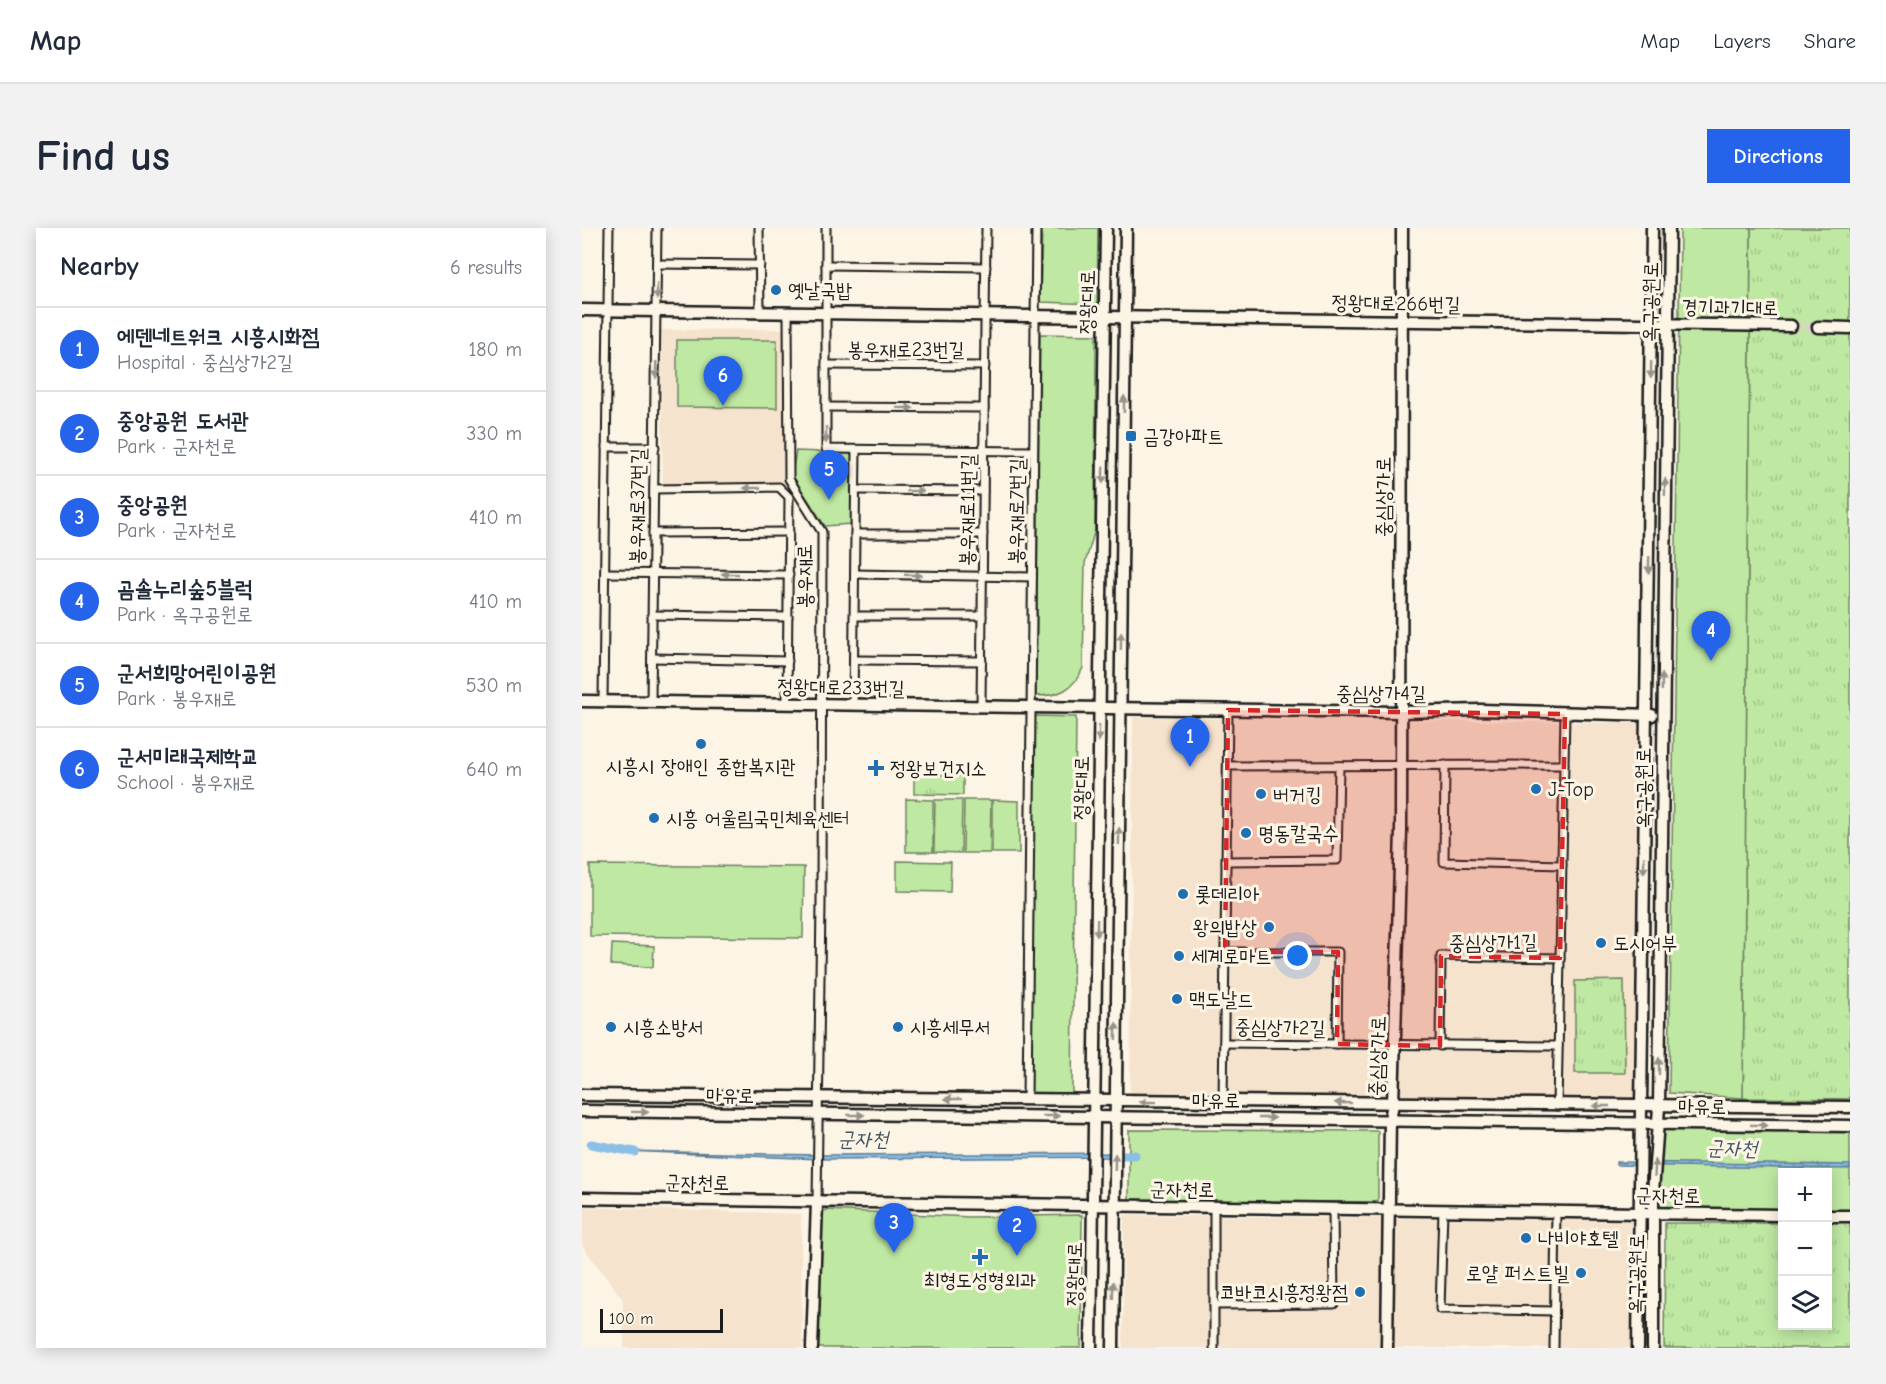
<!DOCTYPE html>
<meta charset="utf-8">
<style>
:root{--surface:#fff;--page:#f2f2f3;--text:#1f2937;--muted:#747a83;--line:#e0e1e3;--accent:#2563eb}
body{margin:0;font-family:"Comic Neue","Poor Story",sans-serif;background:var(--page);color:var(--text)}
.controls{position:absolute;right:18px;bottom:18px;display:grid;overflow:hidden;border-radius:0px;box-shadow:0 3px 15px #0003}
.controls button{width:54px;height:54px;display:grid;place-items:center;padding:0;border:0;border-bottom:2px solid var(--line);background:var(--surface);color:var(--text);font:30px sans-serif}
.scale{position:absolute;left:18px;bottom:15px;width:123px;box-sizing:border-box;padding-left:6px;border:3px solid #1c1c1c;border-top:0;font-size:16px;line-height:21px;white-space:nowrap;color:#1c1c1c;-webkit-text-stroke:4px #fcf5e5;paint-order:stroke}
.you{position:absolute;left:716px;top:728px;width:21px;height:21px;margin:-15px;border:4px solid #fff;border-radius:50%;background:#1a73e8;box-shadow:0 0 0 9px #1a73e833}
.badge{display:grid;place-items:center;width:39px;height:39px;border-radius:50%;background:var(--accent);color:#fff;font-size:20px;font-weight:700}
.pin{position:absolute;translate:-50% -50px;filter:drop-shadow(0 2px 3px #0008)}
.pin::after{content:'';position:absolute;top:32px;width:21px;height:18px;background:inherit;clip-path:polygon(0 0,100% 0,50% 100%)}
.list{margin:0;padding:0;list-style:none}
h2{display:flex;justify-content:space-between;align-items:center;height:78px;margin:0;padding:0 24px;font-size:26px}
h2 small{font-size:20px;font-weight:400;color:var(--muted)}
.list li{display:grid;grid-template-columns:39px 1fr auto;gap:18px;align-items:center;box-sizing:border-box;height:84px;padding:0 24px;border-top:2px solid var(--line)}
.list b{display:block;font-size:22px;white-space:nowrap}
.list p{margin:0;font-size:20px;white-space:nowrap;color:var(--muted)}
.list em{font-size:20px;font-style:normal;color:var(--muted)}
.icon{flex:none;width:33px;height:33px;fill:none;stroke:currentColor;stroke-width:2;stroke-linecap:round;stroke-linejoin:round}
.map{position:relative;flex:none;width:1268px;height:1120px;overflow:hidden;border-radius:0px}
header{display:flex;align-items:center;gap:36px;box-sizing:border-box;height:84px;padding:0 30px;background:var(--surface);border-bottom:2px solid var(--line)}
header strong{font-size:28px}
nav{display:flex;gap:33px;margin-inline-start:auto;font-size:21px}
.intro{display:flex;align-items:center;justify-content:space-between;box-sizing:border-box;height:144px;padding:0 36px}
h1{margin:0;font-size:42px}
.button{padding:15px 27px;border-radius:0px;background:var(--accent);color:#fff;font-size:21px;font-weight:700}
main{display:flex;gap:36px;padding:0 36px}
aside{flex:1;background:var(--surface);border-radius:0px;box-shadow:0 3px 15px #0003}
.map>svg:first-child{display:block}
.built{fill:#f5e3cd}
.grass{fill:url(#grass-tufts);stroke:#6e8260;stroke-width:1.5}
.green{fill:#bfe8a3;stroke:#6e8260;stroke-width:1.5}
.water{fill:url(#water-waves);stroke:#5e7e96;stroke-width:1.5}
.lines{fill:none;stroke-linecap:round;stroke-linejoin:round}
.canal{stroke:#8abfe7;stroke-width:9}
.secondary-tunnel{stroke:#dad4c7;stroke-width:10;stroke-dasharray:10 5;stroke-linecap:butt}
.street-casing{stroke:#1c1c1c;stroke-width:11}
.secondary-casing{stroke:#1c1c1c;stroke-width:15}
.street{stroke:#fcf5e5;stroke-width:7}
.secondary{stroke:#fcf5e5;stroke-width:10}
.oneway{fill:#97938b}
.marked{fill:#d62828;fill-opacity:0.2;stroke:#d62828;stroke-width:4.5;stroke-dasharray:12 8;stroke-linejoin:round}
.poi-dot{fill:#1f6fb2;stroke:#fcf5e5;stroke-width:2}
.labels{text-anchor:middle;stroke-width:6;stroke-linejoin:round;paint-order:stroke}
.poi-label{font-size:20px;fill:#1c1c1c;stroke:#fcf5e5;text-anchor:start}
.street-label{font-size:20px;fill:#1c1c1c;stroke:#fcf5e5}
.water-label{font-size:21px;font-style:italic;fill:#425563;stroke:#fcf5e5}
</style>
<header>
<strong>Map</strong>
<nav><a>Map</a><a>Layers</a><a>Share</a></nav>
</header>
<div class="intro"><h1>Find us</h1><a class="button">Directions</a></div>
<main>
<aside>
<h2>Nearby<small>6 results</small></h2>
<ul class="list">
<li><span class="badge">1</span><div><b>에덴네트워크 시흥시화점</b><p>Hospital · 중심상가2길</p></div><em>180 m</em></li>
<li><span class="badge">2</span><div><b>중앙공원 도서관</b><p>Park · 군자천로</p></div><em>330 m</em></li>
<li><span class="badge">3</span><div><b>중앙공원</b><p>Park · 군자천로</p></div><em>410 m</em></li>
<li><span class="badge">4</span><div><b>곰솔누리숲5블럭</b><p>Park · 옥구공원로</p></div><em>410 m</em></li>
<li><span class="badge">5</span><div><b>군서희망어린이공원</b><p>Park · 봉우재로</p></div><em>530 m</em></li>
<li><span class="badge">6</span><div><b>군서미래국제학교</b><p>School · 봉우재로</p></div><em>640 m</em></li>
</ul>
</aside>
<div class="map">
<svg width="1268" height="1120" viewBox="0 0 1268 1120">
<defs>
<pattern id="grass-tufts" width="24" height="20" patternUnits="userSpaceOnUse" patternTransform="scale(1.5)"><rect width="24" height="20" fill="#bfe8a3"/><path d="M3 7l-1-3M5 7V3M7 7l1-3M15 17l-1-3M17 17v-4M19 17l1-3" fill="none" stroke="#a4c68c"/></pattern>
<pattern id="water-waves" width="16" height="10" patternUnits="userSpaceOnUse" patternTransform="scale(1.5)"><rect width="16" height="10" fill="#8abfe7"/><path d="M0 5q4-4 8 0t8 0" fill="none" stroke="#76a4c6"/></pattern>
</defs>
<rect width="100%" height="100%" fill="#fcf5e5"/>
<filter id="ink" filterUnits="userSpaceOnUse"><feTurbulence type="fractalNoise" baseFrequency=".0167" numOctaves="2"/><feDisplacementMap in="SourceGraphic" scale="12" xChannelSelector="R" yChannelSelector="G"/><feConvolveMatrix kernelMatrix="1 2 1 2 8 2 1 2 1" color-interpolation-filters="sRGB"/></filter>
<g filter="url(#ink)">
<!-- built -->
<g class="built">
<path d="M201,101L203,255L81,256L79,102Z"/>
<path d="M551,489L1058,495L1055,873L548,866Z"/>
<path d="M0,979L219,986L220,1120H42L41,1072L0,1017Z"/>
<path d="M542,987L1051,993L1049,1120H541Z"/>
</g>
<!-- grass -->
<g class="grass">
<path d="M1169,0H1268V871L1161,870Z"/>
<path d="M332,546L381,547V567L332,566Z"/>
<path d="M1042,752L1043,845H993V753Z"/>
<path d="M1246,994H1268V1120H1082L1083,995H1200V1098H1246Z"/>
</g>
<!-- green -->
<g class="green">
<path d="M460,0H516L515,76L458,74Z"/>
<path d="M1098,0H1169L1161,870L1087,865Z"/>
<path d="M458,106L514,107L513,302L503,335L501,440C491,462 477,468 454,468Z"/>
<path d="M95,112H195V180L95,179Z"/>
<path d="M214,223L267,225L270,228L269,296L243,298L210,247Z"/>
<path d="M452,488L494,489L490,865H448Z"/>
<path d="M324,571L351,572V624H324Z"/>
<path d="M353,572H380L379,625L352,624Z"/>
<path d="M382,572H409L408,625H381Z"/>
<path d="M410,572L437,573V625H410Z"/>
<path d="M315,633L369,634L368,664L315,663Z"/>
<path d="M8,637L222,639L221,710L8,708Z"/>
<path d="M30,716L72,718L71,739L29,737Z"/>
<path d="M1077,895L1268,898V988H1246V944H1200V987L1073,985Z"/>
<path d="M547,902L796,903V974L547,973Z"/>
<path d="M244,982L388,989L500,987L499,1120H235L237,987Z"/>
</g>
<!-- water -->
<g class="water">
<path d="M43,923L238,927L547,925V929L238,931Z"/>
<path d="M1034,934L1268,937V941L1034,937Z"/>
</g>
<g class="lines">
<!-- canal -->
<g class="canal">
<path d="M9,916L53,924"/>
<path d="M535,927H553"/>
</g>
<!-- secondary-tunnel -->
<path class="secondary-tunnel" d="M1209,98L1236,99"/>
<!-- street casing -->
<g class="street-casing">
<g id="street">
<path d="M177,0L178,84"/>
<path d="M244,0V221L451,223"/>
<path d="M75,36L178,37"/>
<path d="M244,37L404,39"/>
<path d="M206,85L207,251L240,304L239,675L235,974"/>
<path d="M244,137L403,138"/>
<path d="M244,179L402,180"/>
<path d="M24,219H73"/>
<path d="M72,261L197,259L207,269L205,476"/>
<path d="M274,262L401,263"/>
<path d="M71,305L207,304"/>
<path d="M273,306H401"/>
<path d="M23,345L207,347"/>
<path d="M273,346L450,349"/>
<path d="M70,387L206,389"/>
<path d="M273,388H400"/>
<path d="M70,430L206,433"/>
<path d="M272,432L400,433"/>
<path d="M21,473L27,0"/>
<path d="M69,474L75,0"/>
<path d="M271,477L274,222"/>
<path d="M399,478L404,0"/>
<path d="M863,537L862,634L980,637"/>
<path d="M646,538L982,537"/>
<path d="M644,633L755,632L757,538"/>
<path d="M643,724H756L755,816"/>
<path d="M642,815L976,818"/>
<path d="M858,818L859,728L978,730"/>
<path d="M445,872L454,0"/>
<path d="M641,874L646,482"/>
<path d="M975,878L983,486"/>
<path d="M632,979V1120"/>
<path d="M861,982L858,1081L972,1083"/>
<path d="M632,1077L752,1076L751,981"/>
<path d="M972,1120L974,984"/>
</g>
</g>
<!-- secondary casing -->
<g class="secondary-casing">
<g id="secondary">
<path d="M0,82L1209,98"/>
<path d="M1236,99L1268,100"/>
<path d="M0,473L819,484L899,482L1070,487"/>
<path d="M0,867L1268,879"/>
<path d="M0,883L1268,898"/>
<path d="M0,970L1200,987"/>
<path d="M1246,988H1268"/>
<path d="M230,1120L235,974"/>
<path d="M509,1120L524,0"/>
<path d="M531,1120L544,0"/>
<path d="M805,1120L808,891L811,876L819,603L820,0"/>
<path d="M1056,1120L1070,0"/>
<path d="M1071,1120V964L1077,879L1087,0"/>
</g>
</g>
<!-- street -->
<use href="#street" class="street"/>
<!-- secondary -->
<use href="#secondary" class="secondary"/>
</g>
<!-- one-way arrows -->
<defs><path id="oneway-solid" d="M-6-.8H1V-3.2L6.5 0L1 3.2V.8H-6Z" transform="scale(1.5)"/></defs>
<g class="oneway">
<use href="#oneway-solid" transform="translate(75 63) rotate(91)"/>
<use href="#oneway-solid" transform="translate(74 142) rotate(91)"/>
<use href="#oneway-solid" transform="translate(1069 142) rotate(91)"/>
<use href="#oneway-solid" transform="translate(542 176) rotate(-89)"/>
<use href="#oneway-solid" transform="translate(323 180) rotate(1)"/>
<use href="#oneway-solid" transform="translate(244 207) rotate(90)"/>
<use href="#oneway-solid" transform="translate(521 247) rotate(91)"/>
<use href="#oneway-solid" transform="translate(1083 259) rotate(-89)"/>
<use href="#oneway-solid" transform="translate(170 260) rotate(179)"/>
<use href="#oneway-solid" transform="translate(333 263)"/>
<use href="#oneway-solid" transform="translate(1067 337) rotate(91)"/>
<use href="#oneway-solid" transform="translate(148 346) rotate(-179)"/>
<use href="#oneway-solid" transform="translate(331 347) rotate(1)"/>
<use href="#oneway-solid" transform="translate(539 413) rotate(-89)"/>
<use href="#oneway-solid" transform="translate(1080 454) rotate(-89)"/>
<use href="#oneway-solid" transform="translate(517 505) rotate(91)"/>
<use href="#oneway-solid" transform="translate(537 608) rotate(-89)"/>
<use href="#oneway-solid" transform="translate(1062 637) rotate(91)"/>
<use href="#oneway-solid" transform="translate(515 700) rotate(91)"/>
<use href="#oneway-solid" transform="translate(534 803) rotate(-89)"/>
<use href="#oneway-solid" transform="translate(1077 838) rotate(-90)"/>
<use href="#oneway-solid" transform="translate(371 871) rotate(-179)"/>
<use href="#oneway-solid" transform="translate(566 874) rotate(-179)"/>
<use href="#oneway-solid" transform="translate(761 875) rotate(-179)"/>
<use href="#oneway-solid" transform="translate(1019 878) rotate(-180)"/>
<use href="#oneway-solid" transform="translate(58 884) rotate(1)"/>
<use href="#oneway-solid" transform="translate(274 887)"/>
<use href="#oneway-solid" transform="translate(469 888)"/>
<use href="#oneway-solid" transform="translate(685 890)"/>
<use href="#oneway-solid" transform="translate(1177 897) rotate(1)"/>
<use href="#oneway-solid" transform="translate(533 934) rotate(-89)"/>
<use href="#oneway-solid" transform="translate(1073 940) rotate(-87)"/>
<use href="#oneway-solid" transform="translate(531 1062) rotate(-89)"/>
</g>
</g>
<!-- marked area -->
<path class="marked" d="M646,482L983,486L978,730L859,728L858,818L755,816L756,724H643Z"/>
<!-- markers -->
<g class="poi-dot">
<circle cx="194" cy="62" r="6"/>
<rect x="543" y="202" width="12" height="12" rx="3"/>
<circle cx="119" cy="516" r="6"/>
<path d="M291 531h6v6h6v6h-6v6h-6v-6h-6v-6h6z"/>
<circle cx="954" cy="561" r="6"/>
<circle cx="679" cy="566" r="6"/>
<circle cx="72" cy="590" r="6"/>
<circle cx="664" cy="605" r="6"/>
<circle cx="601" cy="666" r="6"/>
<circle cx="687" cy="699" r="6"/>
<circle cx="1019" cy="715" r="6"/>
<circle cx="597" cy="728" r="6"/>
<circle cx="595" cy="771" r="6"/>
<circle cx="29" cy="799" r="6"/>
<circle cx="316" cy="799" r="6"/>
<circle cx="944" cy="1010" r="6"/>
<path d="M395 1020h6v6h6v6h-6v6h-6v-6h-6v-6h6z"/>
<circle cx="999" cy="1045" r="6"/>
<circle cx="778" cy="1064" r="6"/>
</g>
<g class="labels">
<!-- poi labels -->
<g class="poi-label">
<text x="206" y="69">옛날국밥</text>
<text x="561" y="215">금강아파트</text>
<text x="119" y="545" text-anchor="middle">시흥시 장애인 종합복지관</text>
<text x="308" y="547">정왕보건지소</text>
<text x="966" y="568">J-Top</text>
<text x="691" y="573">버거킹</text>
<text x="84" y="597">시흥 어울림국민체육센터</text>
<text x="676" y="612">명동칼국수</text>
<text x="613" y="673">롯데리아</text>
<text x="675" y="706" text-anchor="end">왕의밥상</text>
<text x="1031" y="722">도시어부</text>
<text x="609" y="735">세계로마트</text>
<text x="607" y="778">맥도날드</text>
<text x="41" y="806">시흥소방서</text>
<text x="328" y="806">시흥세무서</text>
<text x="956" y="1017">나비야호텔</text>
<text x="987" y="1052" text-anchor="end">로얄 퍼스트빌</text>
<text x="398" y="1059" text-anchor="middle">최형도성형외과</text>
<text x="766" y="1071" text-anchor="end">코바코시흥정왕점</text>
</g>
<!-- street labels -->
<g class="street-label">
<text transform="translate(505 74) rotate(-89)" y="7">정왕대로</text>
<text transform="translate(1068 74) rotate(-89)" y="7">옥구공원로</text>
<text transform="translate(814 75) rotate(1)" y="7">정왕대로266번길</text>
<text transform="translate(1148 79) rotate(1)" y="7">경기과기대로</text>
<text x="324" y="128">봉우재로23번길</text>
<text transform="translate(801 269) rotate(-90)" y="7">중심상가로</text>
<text transform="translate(55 278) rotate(-89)" y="7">봉우재로37번길</text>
<text transform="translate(385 282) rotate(-89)" y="7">봉우재로11번길</text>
<text transform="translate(434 283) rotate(-89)" y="7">봉우재로7번길</text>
<text transform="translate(222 348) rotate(-90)" y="7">봉우재로</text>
<text transform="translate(259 459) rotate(1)" y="7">정왕대로233번길</text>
<text x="799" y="472">중심상가4길</text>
<text transform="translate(499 560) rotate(-89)" y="7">정왕대로</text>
<text transform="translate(1061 560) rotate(-90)" y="7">옥구공원로</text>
<text transform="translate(911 714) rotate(-1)" y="7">중심상가1길</text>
<text transform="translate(698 799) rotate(1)" y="7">중심상가2길</text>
<text transform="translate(795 828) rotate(-88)" y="7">중심상가로</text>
<text transform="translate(148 867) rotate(1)" y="7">마유로</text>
<text x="634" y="879">마유로</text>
<text transform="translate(1120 878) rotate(1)" y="7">마유로</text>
<text transform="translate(115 954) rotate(1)" y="7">군자천로</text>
<text transform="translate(600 961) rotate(1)" y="7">군자천로</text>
<text transform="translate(1086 967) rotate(1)" y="7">군자천로</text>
<text transform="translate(492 1046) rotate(-89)" y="7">정왕대로</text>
<text transform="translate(1054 1046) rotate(-89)" y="7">옥구공원로</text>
</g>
<!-- water labels -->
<g class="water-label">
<text x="281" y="918">군자천</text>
<text transform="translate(1150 920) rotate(1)" y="7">군자천</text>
</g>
</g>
</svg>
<div class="controls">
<button>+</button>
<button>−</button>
<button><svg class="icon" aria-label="layers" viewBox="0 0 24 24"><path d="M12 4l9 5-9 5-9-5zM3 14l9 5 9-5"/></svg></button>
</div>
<div class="scale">100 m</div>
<div class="you"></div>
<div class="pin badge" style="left:608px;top:539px">1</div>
<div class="pin badge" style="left:435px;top:1028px">2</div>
<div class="pin badge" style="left:312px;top:1025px">3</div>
<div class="pin badge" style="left:1129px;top:433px">4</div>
<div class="pin badge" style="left:247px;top:272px">5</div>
<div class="pin badge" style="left:141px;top:178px">6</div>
</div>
</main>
